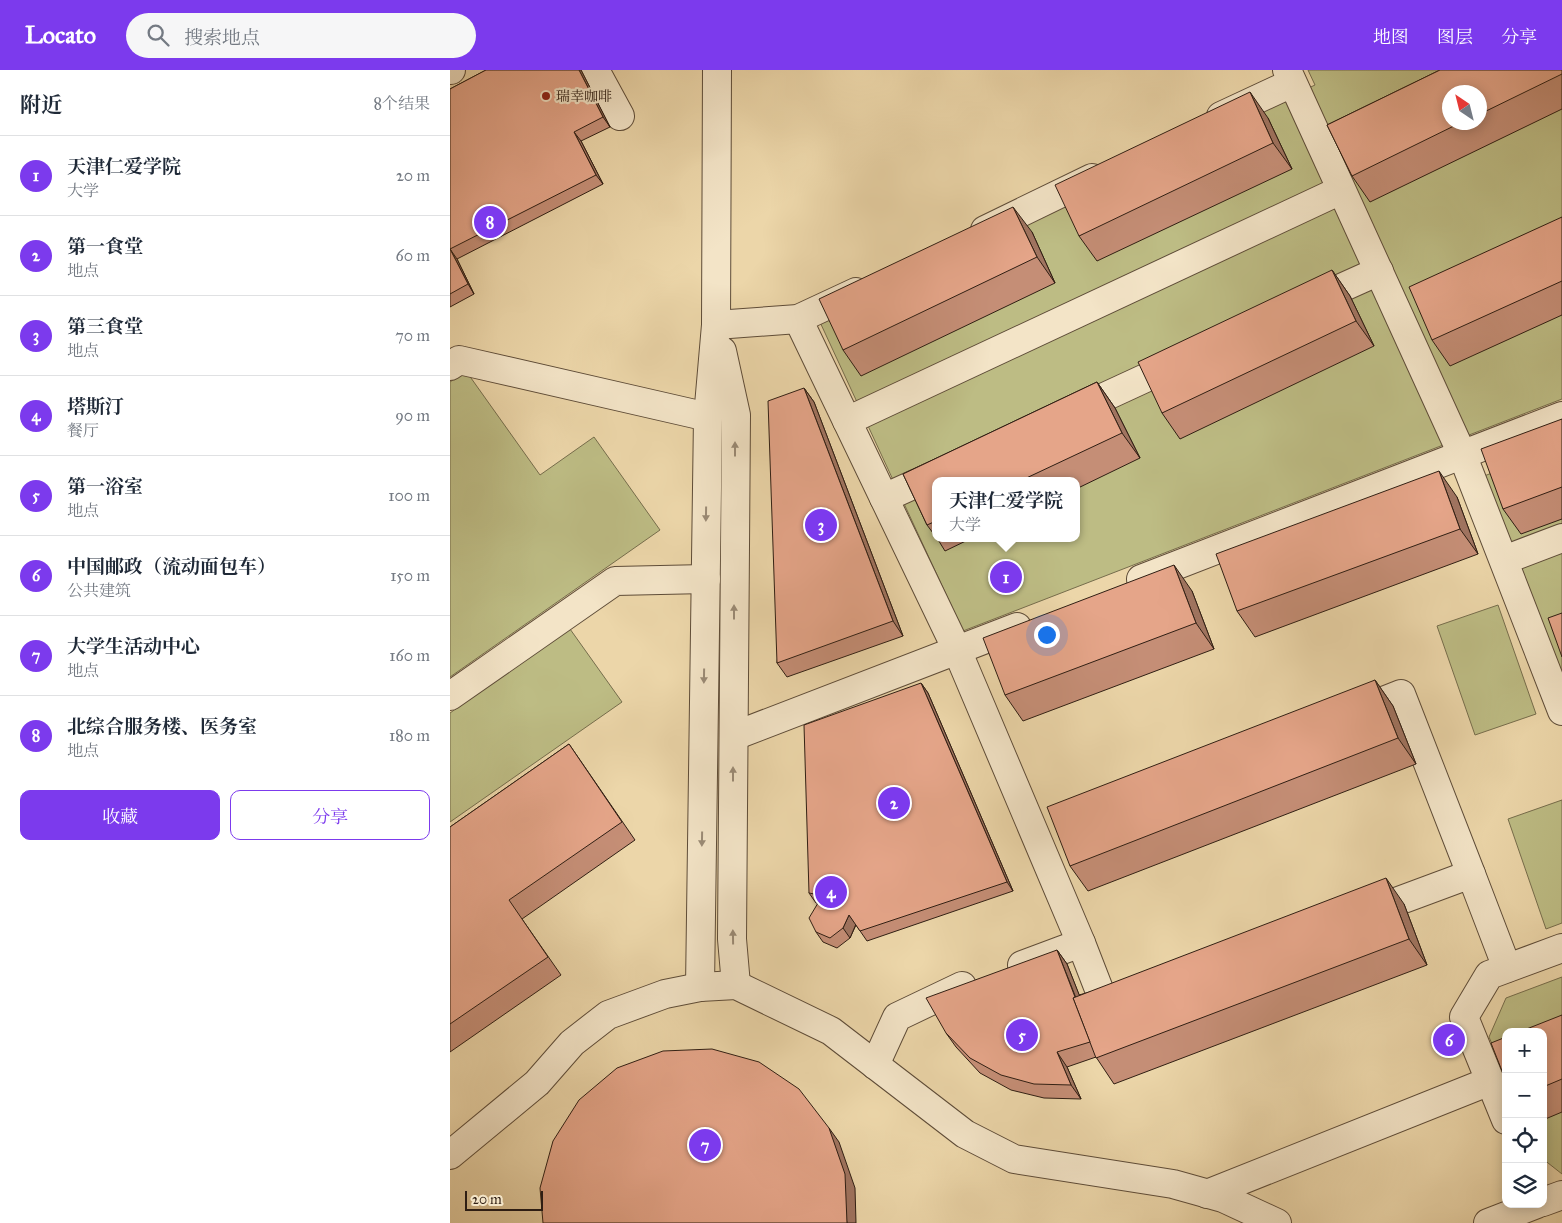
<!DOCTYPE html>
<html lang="zh">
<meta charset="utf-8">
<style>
:root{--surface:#fff;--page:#f6f6f7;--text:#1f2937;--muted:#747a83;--line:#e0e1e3;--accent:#7c3aed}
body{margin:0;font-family:"IM FELL Great Primer","Noto Serif SC",serif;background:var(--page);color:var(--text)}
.controls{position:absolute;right:15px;bottom:15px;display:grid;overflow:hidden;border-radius:10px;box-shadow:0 2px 12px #0003}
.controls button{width:45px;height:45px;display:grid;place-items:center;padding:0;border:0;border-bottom:1px solid var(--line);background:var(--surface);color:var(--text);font:25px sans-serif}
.compass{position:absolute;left:992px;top:15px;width:45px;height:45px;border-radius:50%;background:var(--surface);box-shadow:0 2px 12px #0003;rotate:325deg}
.scale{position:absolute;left:15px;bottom:12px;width:78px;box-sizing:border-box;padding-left:5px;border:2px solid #2f1e13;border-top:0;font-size:14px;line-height:18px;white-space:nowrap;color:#2f1e13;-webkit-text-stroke:4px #f3e4c7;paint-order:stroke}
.you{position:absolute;left:596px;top:564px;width:18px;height:18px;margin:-12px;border:4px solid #fff;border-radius:50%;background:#1a73e8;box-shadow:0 0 0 8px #1a73e833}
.badge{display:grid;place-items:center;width:32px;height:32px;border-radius:50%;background:var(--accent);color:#fff;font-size:16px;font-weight:700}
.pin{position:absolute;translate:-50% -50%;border:2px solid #fff;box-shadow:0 1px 5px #0006}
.popup{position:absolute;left:482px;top:407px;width:148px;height:65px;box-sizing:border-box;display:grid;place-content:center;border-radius:10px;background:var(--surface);filter:drop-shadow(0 1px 4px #0005);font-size:16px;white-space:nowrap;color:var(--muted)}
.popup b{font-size:19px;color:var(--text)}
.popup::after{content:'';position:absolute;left:50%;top:100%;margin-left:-10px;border:10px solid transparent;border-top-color:var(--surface)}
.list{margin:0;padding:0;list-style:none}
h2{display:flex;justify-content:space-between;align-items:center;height:65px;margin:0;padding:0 20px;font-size:21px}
h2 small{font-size:16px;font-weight:400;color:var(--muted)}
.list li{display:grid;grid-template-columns:32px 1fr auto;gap:15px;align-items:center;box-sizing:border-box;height:80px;padding:0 20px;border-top:1px solid var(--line)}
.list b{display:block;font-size:19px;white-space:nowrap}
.list p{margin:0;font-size:16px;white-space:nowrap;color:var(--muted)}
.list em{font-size:16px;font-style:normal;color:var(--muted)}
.actions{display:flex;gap:10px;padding:15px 20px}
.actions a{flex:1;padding:11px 0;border:1px solid var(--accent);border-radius:10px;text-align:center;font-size:18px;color:var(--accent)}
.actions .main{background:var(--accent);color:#fff}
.icon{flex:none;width:28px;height:28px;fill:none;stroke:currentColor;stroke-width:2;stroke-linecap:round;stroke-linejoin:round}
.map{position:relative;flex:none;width:1112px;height:1153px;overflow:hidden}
header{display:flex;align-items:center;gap:30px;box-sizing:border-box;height:70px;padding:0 25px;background:var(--accent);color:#fff}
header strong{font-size:24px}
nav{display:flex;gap:28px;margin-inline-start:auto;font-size:18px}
.search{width:350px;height:45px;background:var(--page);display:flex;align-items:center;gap:12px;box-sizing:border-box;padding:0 18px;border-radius:28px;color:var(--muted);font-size:19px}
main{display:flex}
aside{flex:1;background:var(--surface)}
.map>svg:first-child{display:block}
.green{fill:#bdbc84;stroke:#766d4c;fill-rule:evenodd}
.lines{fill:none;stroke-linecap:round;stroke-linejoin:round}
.minor-casing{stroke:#5e4c38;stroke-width:30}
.minor{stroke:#f3e4c7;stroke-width:28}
.wall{fill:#c58e76;stroke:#2f1e13;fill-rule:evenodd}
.shaded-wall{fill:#a07460;stroke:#2f1e13}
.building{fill:#e5a589;stroke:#2f1e13}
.oneway{fill:#9b8b76}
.poi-dot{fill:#8f2418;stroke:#f3e4c7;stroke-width:2}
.labels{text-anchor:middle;stroke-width:4.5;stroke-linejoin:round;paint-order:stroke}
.poi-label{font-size:14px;fill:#2f1e13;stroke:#f3e4c7;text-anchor:start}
</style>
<header>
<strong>Locato</strong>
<div class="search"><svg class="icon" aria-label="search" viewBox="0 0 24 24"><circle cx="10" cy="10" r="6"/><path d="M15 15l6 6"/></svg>搜索地点</div>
<nav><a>地图</a><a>图层</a><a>分享</a></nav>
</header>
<main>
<aside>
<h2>附近<small>8个结果</small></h2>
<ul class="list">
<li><span class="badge">1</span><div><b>天津仁爱学院</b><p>大学</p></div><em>20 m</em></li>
<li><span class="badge">2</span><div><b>第一食堂</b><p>地点</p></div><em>60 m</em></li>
<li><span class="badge">3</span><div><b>第三食堂</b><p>地点</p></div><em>70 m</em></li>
<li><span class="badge">4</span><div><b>塔斯汀</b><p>餐厅</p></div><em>90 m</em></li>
<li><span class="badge">5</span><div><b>第一浴室</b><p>地点</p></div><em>100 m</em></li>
<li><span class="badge">6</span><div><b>中国邮政（流动面包车）</b><p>公共建筑</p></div><em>150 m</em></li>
<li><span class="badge">7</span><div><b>大学生活动中心</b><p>地点</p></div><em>160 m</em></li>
<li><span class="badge">8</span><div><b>北综合服务楼、医务室</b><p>地点</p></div><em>180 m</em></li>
</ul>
<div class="actions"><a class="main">收藏</a><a>分享</a></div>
</aside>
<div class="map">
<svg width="1112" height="1153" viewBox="0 0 1112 1153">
<rect width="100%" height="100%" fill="#ecd6a9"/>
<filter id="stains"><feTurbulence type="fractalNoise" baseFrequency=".004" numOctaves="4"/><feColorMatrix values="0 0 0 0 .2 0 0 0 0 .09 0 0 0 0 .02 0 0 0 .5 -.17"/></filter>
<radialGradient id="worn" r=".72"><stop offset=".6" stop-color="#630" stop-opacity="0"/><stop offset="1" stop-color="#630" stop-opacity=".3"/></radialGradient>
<!-- green -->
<g class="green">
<path d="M858,0H1112V329L513,561L369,250L865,15ZM999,22H1030V52H999ZM486,411H626V468H486Z"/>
<path d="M16,301L90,405L144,367L210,460L0,607V312Z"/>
<path d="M1112,377V607L1034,406Z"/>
<path d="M1048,535L1086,644L1025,665L987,556Z"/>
<path d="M120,559L172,632L0,752V643Z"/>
<path d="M1112,730V853L1096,859L1058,749Z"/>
<path d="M1112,907V1104L1093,1089V962H1056V1007L1039,967L1056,928Z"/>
</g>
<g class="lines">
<!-- minor casing -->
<g class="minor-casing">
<g id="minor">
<path d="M0,0H1"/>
<path d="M145,0L170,46"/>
<path d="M837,0L1012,384L1112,641"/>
<path d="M771,46L842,13"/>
<path d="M535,160L642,108"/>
<path d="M860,232L929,201"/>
<path d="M348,249L507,580L631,873L572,895"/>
<path d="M266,255L348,249L406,222"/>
<path d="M272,281L286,345L282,869L286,915"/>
<path d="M0,296L9,290L258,347"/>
<path d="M624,341L728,293"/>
<path d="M397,351L891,120"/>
<path d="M434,428L494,401"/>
<path d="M1054,490L1112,468"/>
<path d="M691,509L1112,346"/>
<path d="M0,626L165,511L256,509"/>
<path d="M903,643L951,624L1021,804"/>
<path d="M284,666L567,557"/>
<path d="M916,843L1021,804L1057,898"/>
<path d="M631,873L657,940L670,935"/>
<path d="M250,917L258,347L266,255L267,0"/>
<path d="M425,995L447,947L512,916"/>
<path d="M1056,1050L1014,947L1039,905L1112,878"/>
<path d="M0,1085L87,1013L122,973L158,945L215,924L250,917L286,915L381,961L515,1064L564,1089L723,1114L773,1128L827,1153"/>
<path d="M757,1124L1040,1011"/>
<path d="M1093,1132L1112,1125"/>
<path d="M1038,1153L1087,1134"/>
</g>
</g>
<!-- minor -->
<use href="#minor" class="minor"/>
</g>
<!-- wall -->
<g class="wall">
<path d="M36,0H131L160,57L131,71L153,114L7,189L24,224L0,237V19Z"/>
<path d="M990,0H1112V39L920,132L902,106L877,55ZM1000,22H1030V52H1000Z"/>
<path d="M818,48L842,99L647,191L629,166Z"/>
<path d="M1112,147V245L1000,296L982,270Z"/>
<path d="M582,162L605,213L411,306L393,280Z"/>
<path d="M882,200L900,226L924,276L730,369L712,343Z"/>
<path d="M647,312L665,338L690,388L626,419V411H486V467L477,455L453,404Z"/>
<path d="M354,318L364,332L453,566L337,607L327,593Z"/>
<path d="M1112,349V449L1071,464L1053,439Z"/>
<path d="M1007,427L1028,484L805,567L787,541Z"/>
<path d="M487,468H522L495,481Z"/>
<path d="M742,521L764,579L573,651L555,625Z"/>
<path d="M925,610L943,636L966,694L638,821L620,796Z"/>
<path d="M471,613L478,623L563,821L417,871L406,855L400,868L387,878L373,872L366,862L368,833H366L359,823Z"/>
<path d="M119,674L185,770L72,849L111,905L0,982V757Z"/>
<path d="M954,834L977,895L664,1014L646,987L617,997L631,1029L594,1028L561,1020L530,1003L506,977L496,963L607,880L617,894L629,925Z"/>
<path d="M1112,945V1042L1093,1050V962Z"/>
</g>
<!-- shaded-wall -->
<g class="shaded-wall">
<path d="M129,0H131L160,57L153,47Z"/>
<path d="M800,22L818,48L842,99L823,73Z"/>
<path d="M124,62L131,71L153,114L146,105Z"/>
<path d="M563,137L582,162L605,213L587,187Z"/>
<path d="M0,179L7,189L24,224L18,214Z"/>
<path d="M882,200L900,226L924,276L906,251Z"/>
<path d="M647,312L665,338L690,388L672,363Z"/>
<path d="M354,318L364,332L453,566L443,551Z"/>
<path d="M989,401L1007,427L1028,484L1010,459Z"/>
<path d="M724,495L742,521L764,579L746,553Z"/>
<path d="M925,610L943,636L966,694L948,668Z"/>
<path d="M471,613L478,623L563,821L557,812Z"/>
<path d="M936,808L954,834L977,895L959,869Z"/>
<path d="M399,845L406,854L400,868L393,858Z"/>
<path d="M607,880L617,894L653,985L643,971Z"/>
<path d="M607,982L617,997L631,1029L621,1015Z"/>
<path d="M379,1058L389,1072L405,1118L406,1153H397Z"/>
</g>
<!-- building -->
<g class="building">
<path d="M36,0H129L153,47L124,62L146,105L0,179L18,214L0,224V19Z"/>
<path d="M990,0H1112V4L1030,44V22H1000V52H1012L902,106L877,55Z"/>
<path d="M800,22L823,73L629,166L605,115Z"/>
<path d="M563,137L587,187L393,280L369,229Z"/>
<path d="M1112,147V211L982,270L959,217Z"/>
<path d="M882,200L906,251L712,343L688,292Z"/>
<path d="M647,312L672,363L570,411H486V451L477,455L453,404Z"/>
<path d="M354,318L443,551L327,593L318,331Z"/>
<path d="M1112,349V417L1053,439L1031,379Z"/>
<path d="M989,401L1010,459L787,541L766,484Z"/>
<path d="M724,495L746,553L555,625L533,568Z"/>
<path d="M1112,543V587L1098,548Z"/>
<path d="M925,610L948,668L620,796L597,737Z"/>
<path d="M471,613L557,812L410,861L399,845L393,858L380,868L366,862L359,848L368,833L379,827L359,823L354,655Z"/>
<path d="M119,674L172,752L59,830L98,887L0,954V757Z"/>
<path d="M936,808L959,869L646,988L623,928Z"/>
<path d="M607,880L625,927L623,928L640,972L607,982L621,1015L584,1014L551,1005L520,988L496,963L476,928Z"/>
<path d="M1112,945V1009L1093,1017V962H1069Z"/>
<path d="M1056,967V1011L1041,973Z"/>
<path d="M262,979L309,992L349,1019L379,1058L395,1104L397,1153H93L90,1118L103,1071L129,1030L167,998L213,981Z"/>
</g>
<!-- one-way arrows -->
<defs><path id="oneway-solid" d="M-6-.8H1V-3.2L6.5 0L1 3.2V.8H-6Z" transform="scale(1.25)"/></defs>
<g class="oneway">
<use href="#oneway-solid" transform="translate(285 379) rotate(-90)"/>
<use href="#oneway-solid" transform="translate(256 444) rotate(91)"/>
<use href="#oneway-solid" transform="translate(284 542) rotate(-90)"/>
<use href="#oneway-solid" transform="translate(254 606) rotate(91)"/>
<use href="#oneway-solid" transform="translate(283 704) rotate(-90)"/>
<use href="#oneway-solid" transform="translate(252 769) rotate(91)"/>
<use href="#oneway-solid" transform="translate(283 867) rotate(-91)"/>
</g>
<!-- markers -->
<circle class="poi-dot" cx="96" cy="26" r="5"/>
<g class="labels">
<!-- poi labels -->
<g class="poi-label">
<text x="106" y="31">瑞幸咖啡</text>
</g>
</g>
<rect width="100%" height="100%" filter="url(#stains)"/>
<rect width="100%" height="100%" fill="url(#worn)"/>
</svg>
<div class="controls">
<button>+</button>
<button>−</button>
<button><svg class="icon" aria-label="locate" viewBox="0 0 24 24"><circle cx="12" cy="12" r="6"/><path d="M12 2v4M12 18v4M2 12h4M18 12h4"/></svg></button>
<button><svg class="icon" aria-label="layers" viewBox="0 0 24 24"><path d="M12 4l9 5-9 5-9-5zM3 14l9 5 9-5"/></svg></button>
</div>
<svg class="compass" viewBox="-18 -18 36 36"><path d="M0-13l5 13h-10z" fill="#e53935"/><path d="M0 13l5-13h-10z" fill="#747a83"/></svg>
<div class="scale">20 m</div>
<div class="you"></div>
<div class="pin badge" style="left:556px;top:507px">1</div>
<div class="popup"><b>天津仁爱学院</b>大学</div>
<div class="pin badge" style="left:444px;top:733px">2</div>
<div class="pin badge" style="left:371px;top:455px">3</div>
<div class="pin badge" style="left:381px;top:822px">4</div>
<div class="pin badge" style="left:572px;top:965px">5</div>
<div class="pin badge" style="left:999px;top:970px">6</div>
<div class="pin badge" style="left:255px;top:1075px">7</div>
<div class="pin badge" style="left:40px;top:152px">8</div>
</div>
</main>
